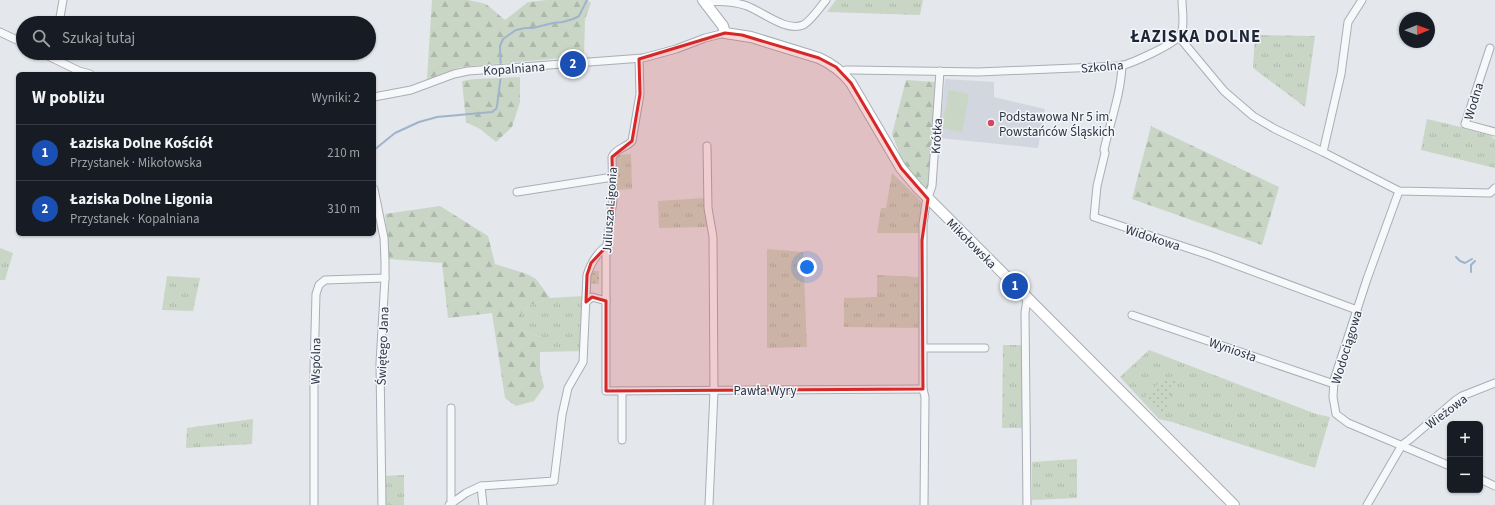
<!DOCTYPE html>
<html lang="pl">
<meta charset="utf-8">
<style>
:root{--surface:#171b24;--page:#242831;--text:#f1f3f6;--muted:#9ea1a6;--line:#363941;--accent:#d1495b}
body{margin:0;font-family:"Source Sans 3",sans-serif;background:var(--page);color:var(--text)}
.controls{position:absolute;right:12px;bottom:12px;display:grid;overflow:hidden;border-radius:6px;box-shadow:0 1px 3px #0004}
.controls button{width:36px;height:36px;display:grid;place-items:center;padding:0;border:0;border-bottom:1px solid var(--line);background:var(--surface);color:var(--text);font:20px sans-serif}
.compass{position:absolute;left:1399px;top:12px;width:36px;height:36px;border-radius:50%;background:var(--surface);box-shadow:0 1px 3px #0004;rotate:89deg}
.you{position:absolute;left:807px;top:267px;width:14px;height:14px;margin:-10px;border:3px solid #fff;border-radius:50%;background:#1a73e8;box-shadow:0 0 0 6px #1a73e833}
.badge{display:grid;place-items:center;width:26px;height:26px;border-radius:50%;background:var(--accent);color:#fff;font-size:13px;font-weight:700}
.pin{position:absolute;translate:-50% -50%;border:2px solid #fff;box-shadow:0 1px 4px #0006}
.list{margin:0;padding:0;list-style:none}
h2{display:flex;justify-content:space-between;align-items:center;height:52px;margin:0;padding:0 16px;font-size:17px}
h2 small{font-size:13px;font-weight:400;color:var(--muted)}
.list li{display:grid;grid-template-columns:26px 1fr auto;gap:12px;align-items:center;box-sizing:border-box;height:56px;padding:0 16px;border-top:1px solid var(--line)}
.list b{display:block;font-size:15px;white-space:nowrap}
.list p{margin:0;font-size:13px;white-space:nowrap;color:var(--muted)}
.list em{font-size:13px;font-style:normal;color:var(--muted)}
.icon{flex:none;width:22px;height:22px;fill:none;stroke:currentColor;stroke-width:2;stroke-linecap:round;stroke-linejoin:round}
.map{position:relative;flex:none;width:1495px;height:505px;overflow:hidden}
.search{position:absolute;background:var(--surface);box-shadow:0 1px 3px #0004;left:16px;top:16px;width:360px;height:44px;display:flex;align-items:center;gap:10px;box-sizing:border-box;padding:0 14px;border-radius:22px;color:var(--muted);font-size:15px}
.panel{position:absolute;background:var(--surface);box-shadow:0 1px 3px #0004;left:16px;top:72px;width:360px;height:164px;border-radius:6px}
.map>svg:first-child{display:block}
.built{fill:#d2d6de}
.grass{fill:url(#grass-tufts)}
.forest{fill:url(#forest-firs)}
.park{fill:url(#park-dots)}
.pitch{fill:#c9d6c5}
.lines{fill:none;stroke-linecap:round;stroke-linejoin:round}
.stream{stroke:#9fb4cc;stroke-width:2}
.street-casing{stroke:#a9aeb7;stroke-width:9}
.secondary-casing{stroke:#a9aeb7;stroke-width:12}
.street{stroke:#f7f8fa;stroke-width:7}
.secondary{stroke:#fff;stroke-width:10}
.marked{fill:#d62828;fill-opacity:0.2;stroke:#d62828;stroke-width:3;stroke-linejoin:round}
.poi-dot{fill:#d1495b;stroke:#f4f6f9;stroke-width:1.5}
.labels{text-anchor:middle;stroke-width:3;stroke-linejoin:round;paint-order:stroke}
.street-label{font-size:13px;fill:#2b3445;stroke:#f4f6f9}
.poi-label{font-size:13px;fill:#2b3445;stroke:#f4f6f9;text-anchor:start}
.district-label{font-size:17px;font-weight:bold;letter-spacing:1px;fill:#1d2536;stroke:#f4f6f9}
</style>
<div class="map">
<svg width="1495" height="505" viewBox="0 0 1495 505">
<defs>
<pattern id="grass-tufts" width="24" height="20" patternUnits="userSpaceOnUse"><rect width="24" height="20" fill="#c9d6c5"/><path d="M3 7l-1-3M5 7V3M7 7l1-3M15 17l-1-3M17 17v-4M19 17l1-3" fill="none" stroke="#adb8ab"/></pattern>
<pattern id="forest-firs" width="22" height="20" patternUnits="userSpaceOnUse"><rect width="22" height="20" fill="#c9d6c5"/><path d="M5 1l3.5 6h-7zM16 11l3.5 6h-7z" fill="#adb8ab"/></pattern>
<pattern id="park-dots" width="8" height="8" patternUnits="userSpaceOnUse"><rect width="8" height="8" fill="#c9d6c5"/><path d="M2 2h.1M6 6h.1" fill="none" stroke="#adb8ab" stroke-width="1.8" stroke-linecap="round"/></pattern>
</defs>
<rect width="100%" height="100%" fill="#e4e7ec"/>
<!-- built -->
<path class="built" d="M945,79L994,82V97L1045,109L1038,148L939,138Z"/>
<!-- grass -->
<g class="grass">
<path d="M836,0H923L920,15L827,12Z"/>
<path d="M1255,35L1315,36L1305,107L1253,68Z"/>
<path d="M1427,119L1490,134L1495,140V168L1421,150Z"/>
<path d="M631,154L632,189L615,190L614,159L616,155Z"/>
<path d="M892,173L922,202L919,233H877L881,208H886Z"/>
<path d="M704,198L708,227L659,228L658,201Z"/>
<path d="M0,248L13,253L5,280H0Z"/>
<path d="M767,249L803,252L807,347L767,348Z"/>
<path d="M877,275L919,277V328L844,327V298L877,297Z"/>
<path d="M167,276L200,278L193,311L162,310Z"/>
<path d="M584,296L582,351L540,352V337L521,330V314L530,305L550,298Z"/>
<path d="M1003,345H1022L1023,428H1002Z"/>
<path d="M1149,350L1316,414L1330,417L1315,468L1172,422L1159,419L1120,377Z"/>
<path d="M253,419L252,444L186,448L187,428Z"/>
<path d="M1077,459V498L1032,500V462Z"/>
<path d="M404,475V505H384L383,476Z"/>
</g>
<!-- forest -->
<g class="forest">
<path d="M432,0H468L486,4L505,20L528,2L547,0H587L591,3L585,19L584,56L461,67L427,79Z"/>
<path d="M520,77V102L512,127L496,142L480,129L466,122L462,81L475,79Z"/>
<path d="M906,80L935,82L929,190H924L904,165L892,134Z"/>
<path d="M1151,126L1279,187L1262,245L1132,199Z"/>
<path d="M440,206L488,236L495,264L527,274L536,279L550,298L530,305L521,314V330L540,337V370L544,387L534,401L516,406L505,398L492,313L448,318L442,263L389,259L385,214Z"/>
</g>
<!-- park -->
<g class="park">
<rect x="590" y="271" width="9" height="13"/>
<path d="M1165,377L1176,381L1164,413L1157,411L1144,398Z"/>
</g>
<!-- pitch -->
<path class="pitch" d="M949,90L969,94L962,132L942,128Z"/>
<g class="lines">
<!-- stream -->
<g class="stream">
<path d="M374,150L395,133L419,122L437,117L492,112L496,109L497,106L501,75L500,46L503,39L516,30L525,28H533L553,23L563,22L573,19L579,16L587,0"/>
<path d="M1456,257L1460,261L1465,263L1472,259"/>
<path d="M1471,272V265L1475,261"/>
</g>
<!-- street casing -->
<g class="street-casing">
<g id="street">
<path d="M704,2C718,1 733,1 747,6C763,12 786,32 803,25C810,22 821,6 826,0"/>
<path d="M59,23L63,0"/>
<path d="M0,32L23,43"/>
<path d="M1179,37L1224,91L1253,116L1275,129L1323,152L1399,191L1490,193L1495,188"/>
<path d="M1490,48L1465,124L1495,132"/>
<path d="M42,53L79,71L90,74"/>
<path d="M639,59L640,94L632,141C626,148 616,148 612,157L613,200L606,252V391L923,389"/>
<path d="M1122,65C1121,94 1110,122 1104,150L1105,153L1097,186L1094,217L1209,255L1357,310"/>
<path d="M842,72L846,70H852L979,72L1121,66C1132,63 1176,44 1181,34C1185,24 1182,10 1182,0"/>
<path d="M374,97L411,90L454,74L468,71L643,58L676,49L705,38L725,33"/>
<path d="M707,146L708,208L713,237L714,391L709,505"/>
<path d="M1323,152L1341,74L1348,22L1362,0"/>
<path d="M374,189L384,238L385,261V278L380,363L382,505"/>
<path d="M1399,191L1367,279L1334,380L1333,397L1336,414L1348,423L1450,466"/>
<path d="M517,192L613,177"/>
<path d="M586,302L592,297L606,301"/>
<path d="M1132,315L1334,384"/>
<path d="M924,348H985"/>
<path d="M622,391V440"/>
<path d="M451,408V503"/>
<path d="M1480,479L1495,486"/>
<path d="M481,486L483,505"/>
<path d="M314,505V369L316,294L319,285L325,280L385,278"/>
<path d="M449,505L466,493L481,486L554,481L562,415L568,388L583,362L587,275C591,263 596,253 607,246"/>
<path d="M924,505L925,397L923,389V224L926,203L932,186L940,71"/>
<path d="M1027,505L1025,313L1027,299"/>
<path d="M1367,505L1402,445L1409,440L1456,400L1462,396L1495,383"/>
</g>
</g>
<!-- secondary casing -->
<g class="secondary-casing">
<path id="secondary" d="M703,0L723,26L725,33L751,37L819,58C832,64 842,71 851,83L901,168L917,187L1234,505"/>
</g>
<!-- street -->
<use href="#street" class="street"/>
<!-- secondary -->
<use href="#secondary" class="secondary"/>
</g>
<!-- marked area -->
<path class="marked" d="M725,33L742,35L819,58L836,67L851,83L901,168L928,199L922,240L923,389L606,391V301L592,297L586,302L587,275L591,263L607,246L613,200L612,157L632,141L640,94L639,59Z"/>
<!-- markers -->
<circle class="poi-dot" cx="991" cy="123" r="4"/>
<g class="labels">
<!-- street labels -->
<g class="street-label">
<text transform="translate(1102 66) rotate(-5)" y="5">Szkolna</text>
<text transform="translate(514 68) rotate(-4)" y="5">Kopalniana</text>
<text transform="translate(1473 101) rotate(-73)" y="5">Wodna</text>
<text transform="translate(936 136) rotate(-86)" y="5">Krótka</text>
<text transform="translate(609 210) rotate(-86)" y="5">Juliusza Ligonia</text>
<text transform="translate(1153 237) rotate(18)" y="5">Widokowa</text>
<text transform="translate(972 243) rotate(45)" y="5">Mikołowska</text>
<text transform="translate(382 346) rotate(-88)" y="5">Świętego Jana</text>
<text transform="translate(1346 347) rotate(-73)" y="5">Wodociągowa</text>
<text transform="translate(1233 349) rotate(19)" y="5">Wyniosła</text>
<text transform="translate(315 361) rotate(-89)" y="5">Wspólna</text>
<text x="765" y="395">Pawła Wyry</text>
<text transform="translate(1446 411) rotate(-37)" y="5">Wieżowa</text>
</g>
<!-- poi labels -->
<g class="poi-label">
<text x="999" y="121">Podstawowa Nr 5 im.<tspan x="999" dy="15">Powstańców Śląskich</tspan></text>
</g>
<!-- district labels -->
<g class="district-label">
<text x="1196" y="42">ŁAZISKA DOLNE</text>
</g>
</g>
</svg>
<div class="controls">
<button>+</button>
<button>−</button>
</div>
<svg class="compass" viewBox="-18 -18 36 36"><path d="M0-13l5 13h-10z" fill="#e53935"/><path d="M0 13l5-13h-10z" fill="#9ea1a6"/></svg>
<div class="you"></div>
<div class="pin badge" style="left:1015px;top:286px;background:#1a4fb4">1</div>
<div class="pin badge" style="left:573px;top:64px;background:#1a4fb4">2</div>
<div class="search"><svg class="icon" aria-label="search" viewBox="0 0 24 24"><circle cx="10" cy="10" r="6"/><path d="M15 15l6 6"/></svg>Szukaj tutaj</div>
<section class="panel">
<h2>W pobliżu<small>Wyniki: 2</small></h2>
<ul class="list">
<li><span class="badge" style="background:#1a4fb4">1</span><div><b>Łaziska Dolne Kościół</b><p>Przystanek · Mikołowska</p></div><em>210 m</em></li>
<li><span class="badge" style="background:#1a4fb4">2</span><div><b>Łaziska Dolne Ligonia</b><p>Przystanek · Kopalniana</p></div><em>310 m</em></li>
</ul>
</section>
</div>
